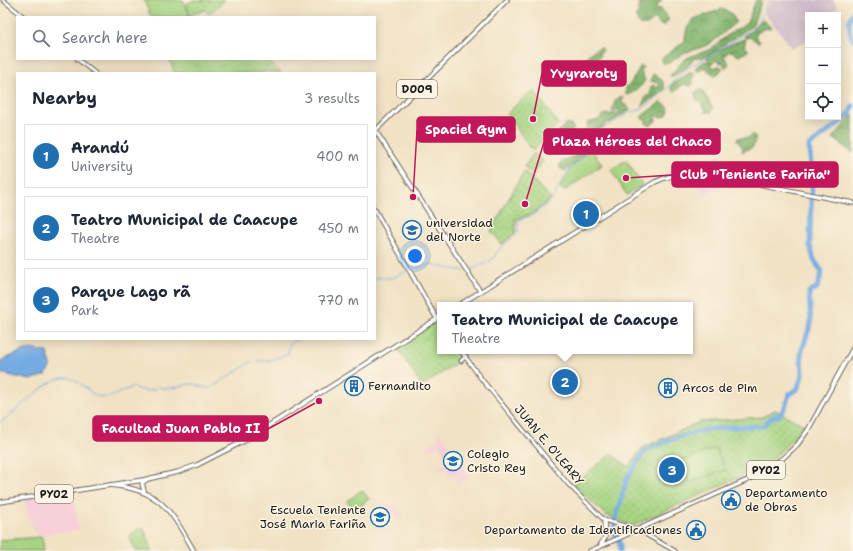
<!DOCTYPE html>
<meta charset="utf-8">
<style>
:root{--surface:#fff;--page:#f6f6f7;--text:#1f2937;--muted:#747a83;--line:#e0e1e3;--accent:#1f6fb2}
body{margin:0;font-family:"Shantell Sans",sans-serif;background:var(--page);color:var(--text)}
.controls{position:absolute;right:12px;top:12px;display:grid;overflow:hidden;border-radius:0px;box-shadow:0 2px 10px #0003}
.controls button{width:36px;height:36px;display:grid;place-items:center;padding:0;border:0;border-bottom:1px solid var(--line);background:var(--surface);color:var(--text);font:20px sans-serif}
.you{position:absolute;left:415px;top:256px;width:14px;height:14px;margin:-10px;border:3px solid #fff;border-radius:50%;background:#1a73e8;box-shadow:0 0 0 6px #1a73e833}
.badge{display:grid;place-items:center;width:26px;height:26px;border-radius:50%;background:var(--accent);color:#fff;font-size:13px;font-weight:700}
.pin{position:absolute;translate:-50% -50%;border:2px solid #fff;box-shadow:0 1px 4px #0006}
.popup{position:absolute;left:437px;top:302px;width:256px;height:52px;box-sizing:border-box;display:grid;place-content:center;border-radius:0px;background:var(--surface);filter:drop-shadow(0 1px 3px #0005);font-size:13px;white-space:nowrap;color:var(--muted)}
.popup b{font-size:15px;color:var(--text)}
.popup::after{content:'';position:absolute;left:50%;top:100%;margin-left:-8px;border:8px solid transparent;border-top-color:var(--surface)}
.list{margin:0;padding:0;list-style:none}
h2{display:flex;justify-content:space-between;align-items:center;height:52px;margin:0;padding:0 16px;font-size:17px}
h2 small{font-size:13px;font-weight:400;color:var(--muted)}
.list li{display:grid;grid-template-columns:26px 1fr auto;gap:12px;align-items:center;box-sizing:border-box;height:64px;margin:0 8px 8px;padding:0 8px;border:1px solid var(--line);border-radius:0px}
.list b{display:block;font-size:15px;white-space:nowrap}
.list p{margin:0;font-size:13px;white-space:nowrap;color:var(--muted)}
.list em{font-size:13px;font-style:normal;color:var(--muted)}
.icon{flex:none;width:22px;height:22px;fill:none;stroke:currentColor;stroke-width:2;stroke-linecap:round;stroke-linejoin:round}
.map{position:relative;flex:none;width:853px;height:551px;overflow:hidden}
.search{position:absolute;background:var(--surface);box-shadow:0 2px 10px #0003;left:16px;top:16px;width:360px;height:44px;display:flex;align-items:center;gap:10px;box-sizing:border-box;padding:0 14px;border-radius:0px;color:var(--muted);font-size:15px}
.panel{position:absolute;background:var(--surface);box-shadow:0 2px 10px #0003;left:16px;top:72px;width:360px;height:268px;border-radius:0px}
.map>svg:first-child{display:block}
.built{fill:#f6cfd8}
.industrial{fill:#d1bdca}
.grass{fill:url(#grass-tufts);stroke:#61784f}
.forest{fill:url(#forest-crowns);stroke:#506946}
.park{fill:url(#park-dots);stroke:#61784f}
.garden{fill:#a6d482;stroke:#61784f}
.water{fill:#75abe3;stroke:#486480}
.lines{fill:none;stroke-linecap:round;stroke-linejoin:round}
.stream{stroke:#75abe3;stroke-width:1}
.river{stroke:#75abe3;stroke-width:5}
.secondary-casing{stroke:#676157;stroke-width:5}
.primary-casing{stroke:#676157;stroke-width:5.5}
.secondary{stroke:#fff;stroke-width:3}
.primary{stroke:#fff;stroke-width:3.5}
.labels{text-anchor:middle;stroke-width:3;stroke-linejoin:round;paint-order:stroke}
.shield{fill:#fcf5e5;stroke:#5f5d58;stroke-width:1}
.shield-label{font-size:11px;font-weight:bold;fill:#1c1c1c}
.poi-label{font-size:12px;fill:#1c1c1c;stroke:#fcf5e5;text-anchor:start}
.street-label{font-size:12px;fill:#1c1c1c;stroke:#fcf5e5}
.leader{fill:none;stroke:#c2185b;stroke-width:1.5}
.callout-dot{fill:#c2185b;stroke:#fcf5e5;stroke-width:1.5}
.callout{fill:#c2185b;stroke:#c2185b;stroke-width:1.5}
.callout-label{font-size:13px;text-anchor:middle;font-weight:bold;fill:#fff}
</style>
<div class="map">
<svg width="853" height="551" viewBox="0 0 853 551">
<defs>
<pattern id="grass-tufts" width="24" height="20" patternUnits="userSpaceOnUse"><rect width="24" height="20" fill="#a6d482"/><path d="M3 7l-1-3M5 7V3M7 7l1-3M15 17l-1-3M17 17v-4M19 17l1-3" fill="none" stroke="#8eb570"/></pattern>
<pattern id="forest-crowns" width="20" height="18" patternUnits="userSpaceOnUse"><rect width="20" height="18" fill="#84b670"/><path d="M2 6a3 3 0 1 1 6 0M12 15a3 3 0 1 1 6 0" fill="none" stroke="#6b935b"/></pattern>
<pattern id="park-dots" width="8" height="8" patternUnits="userSpaceOnUse"><rect width="8" height="8" fill="#a6d482"/><path d="M2 2h.1M6 6h.1" fill="none" stroke="#8eb570" stroke-width="1.8" stroke-linecap="round"/></pattern>
</defs>
<rect width="100%" height="100%" fill="#fcf5e5"/>
<filter id="ink" filterUnits="userSpaceOnUse"><feTurbulence type="fractalNoise" baseFrequency=".025" numOctaves="2"/><feDisplacementMap in="SourceGraphic" scale="8" xChannelSelector="R" yChannelSelector="G"/><feConvolveMatrix kernelMatrix="1 2 1 2 8 2 1 2 1" color-interpolation-filters="sRGB"/></filter>
<filter id="wash" filterUnits="userSpaceOnUse"><feTurbulence type="fractalNoise" baseFrequency=".012" numOctaves="4" result="noise"/><feDisplacementMap in="SourceGraphic" scale="16" xChannelSelector="R" yChannelSelector="G"/><feGaussianBlur stdDeviation="0.9" result="paint"/><feColorMatrix in="noise" values="0 0 0 0 0 0 0 0 0 0 0 0 0 0 0 0 0 1.4 0 .05"/><feComposite in="paint" operator="in"/></filter>
<g filter="url(#wash)">
<rect width="100%" height="100%" fill="#f1e2c4"/>
<!-- built -->
<g class="built">
<path d="M689,174L700,175L734,181L706,195Z"/>
<path d="M440,432L469,476L458,485L455,481L458,479L455,474L451,476L446,468L452,463L440,470L438,467L452,458L448,453L446,455L440,446L442,443L428,451L426,447L440,438L437,434Z"/>
<path d="M73,493L79,530L36,535L26,509L24,499Z"/>
<path d="M394,502L404,516L399,520L393,511L382,519L384,522L382,524L387,530L385,532L373,518Z"/>
</g>
<!-- industrial -->
<path class="industrial" d="M772,0H833L838,7L832,15H808V39L793,49L764,13Z"/>
<!-- grass -->
<path class="grass" d="M169,59H268L281,73L264,71L263,73H175Z"/>
<!-- forest -->
<g class="forest">
<path d="M640,0L653,1L662,0L655,8L661,9L669,20L663,26L659,24L655,19L647,25H640L635,17L639,12L638,8L642,6L638,4Z"/>
<path d="M756,0H762L752,26L711,53L746,38L744,35L749,33L757,23L764,20L771,28L763,29L755,35L760,42L758,43C754,40 751,36 746,38L744,47L748,49V51L739,56C736,55 734,51 729,51L726,55L723,54L729,64L725,68L723,62L720,63L716,60L712,64L710,63L713,68L719,66L723,68L716,76L704,67L699,71L695,70L697,66L705,61L709,63L707,58L711,53L704,57L693,59C691,66 679,72 673,76H670L683,61L689,57L709,50L733,31L742,27L748,20Z"/>
<path d="M722,9L731,13L736,22C727,29 717,40 707,45C694,51 681,52 670,63H663L661,59L684,42L687,28L694,19Z"/>
<path d="M601,47L603,51L599,53L600,56C597,61 584,66 580,65L575,70V66L592,52Z"/>
<path d="M641,65L643,67L641,72L645,80C641,87 634,93 626,95V87L631,83Z"/>
<path d="M691,72L695,74L692,78L693,84L690,86L684,84L674,92L671,88L672,84Z"/>
<path d="M653,74L662,80L665,89L642,106L646,96H650L651,87L654,85L657,88L659,87V83L650,81Z"/>
<path d="M699,90H702L713,108L711,113L709,111L705,113L706,109L702,107V103L697,100L695,93Z"/>
<path d="M619,97H623L622,104L626,105L630,110L611,122L606,123L602,128L595,129L593,137L590,139L589,133L584,135V131L588,127L587,123L598,120L603,115L619,113V108L615,112L612,111L615,101Z"/>
<path d="M661,102L668,107L669,111L666,116L659,117L655,115L656,121L650,126L646,123V120L642,119V116Z"/>
<path d="M853,114V153L833,138C839,129 848,123 853,114Z"/>
<path d="M566,124L571,125L574,130L572,132L569,131L564,133L567,137L554,148L552,143H549L551,138Z"/>
<path d="M752,134L756,137L753,147L742,152L743,148L737,140L738,138H749Z"/>
<path d="M578,135L588,150L574,164L565,171L560,168V163C567,157 578,157 583,149L581,144L577,142L572,144L571,149L565,153H556L554,148L564,140L568,143V138L574,136L577,137Z"/>
</g>
<!-- park -->
<g class="park">
<path d="M194,0H225L209,14L205,10L190,15L186,4Z"/>
<path d="M533,89L558,124L533,151L507,114Z"/>
<path d="M589,146L602,165L564,191L560,187L570,169L589,151Z"/>
<path d="M534,153L543,161L533,175L524,167Z"/>
<path d="M524,171L551,199L532,214L516,219L515,233L502,244L491,231Z"/>
<path d="M437,321L440,327V351H454L458,354L460,351L463,354L458,362L422,386L397,347Z"/>
<path d="M775,410L806,426L773,459L748,473L632,526L606,515L573,485L611,454L629,467L642,448L700,422L762,417Z"/>
<path d="M143,527L153,551H135L130,538L131,534Z"/>
</g>
<!-- garden -->
<g class="garden">
<path d="M144,0H183L190,15L183,17H151Z"/>
<path d="M626,160L642,185L627,195L611,170Z"/>
<path d="M716,448L725,470L688,483L680,461Z"/>
<path d="M673,453L675,470L667,474L657,460Z"/>
<path d="M362,490L369,499L354,510L347,501Z"/>
<path d="M42,537L44,551H0V540Z"/>
</g>
<!-- water -->
<path class="water" d="M31,349L47,352L51,365L46,375L30,380L0,373V361L25,350Z"/>
<g class="lines">
<!-- stream -->
<g class="stream">
<path d="M410,269L432,264L437,266L465,271"/>
<path d="M468,271L491,261L501,247L518,233V220L533,215L551,201L570,169L589,151L597,131L625,116L628,112L637,111L649,104L667,89L683,71L755,28C762,20 763,9 770,0"/>
<path d="M375,278C380,276 383,278 389,278C395,278 403,273 407,270"/>
<path d="M0,422C18,412 44,380 63,378C82,375 89,401 109,397C117,395 124,390 132,387C140,389 143,393 153,389L156,390L159,387C174,391 181,384 193,384C200,385 204,389 211,388L251,362L270,360L288,354L290,343L300,339"/>
</g>
<!-- river -->
<g class="river">
<path d="M853,13C847,21 849,31 853,40"/>
<path d="M620,551V544L614,531L615,521L627,478L645,451L672,439L704,430L733,427L763,426L773,416H779L785,407L789,395L798,388L802,376L801,353L811,323L809,292L817,288L822,272L814,260L810,245L812,176L809,146L843,120L849,115L853,106"/>
</g>
</g>
</g>
<g filter="url(#ink)">
<g class="lines">
<!-- secondary casing -->
<g class="secondary-casing">
<g id="secondary">
<path d="M3,0L24,17"/>
<path d="M77,59L95,73"/>
<path d="M461,351L483,381L568,484L604,520L638,530L675,551"/>
<path d="M461,361L466,356"/>
</g>
</g>
<!-- primary casing -->
<g class="primary-casing">
<g id="primary">
<path d="M375,130L480,291"/>
<path d="M375,131L507,0"/>
<path d="M375,210L437,319"/>
<path d="M459,305L655,182C672,174 689,172 708,174L853,203"/>
<path d="M110,485C162,490 170,510 194,551"/>
<path d="M144,491L142,483L146,480"/>
<path d="M0,502L143,480L178,472L197,465L246,440L440,317"/>
<path d="M601,544L605,538L604,520"/>
<path d="M590,551L752,478L783,458L797,445L808,430L853,348"/>
</g>
</g>
<!-- secondary -->
<use href="#secondary" class="secondary"/>
<!-- primary -->
<use href="#primary" class="primary"/>
</g>
</g>
<!-- icons -->
<defs>
<g id="university-ring" transform="scale(1)"><circle r="9.5" fill="#fcf5e5" stroke="#1f6fb2" stroke-width="1.5"/><path d="M0-5L7-2L0 1L-7-2ZM-4 1L0 2.5L4 1V4Q0 6-4 4Z" fill="#1f6fb2"/></g>
<g id="building-ring" transform="scale(1)"><circle r="9.5" fill="#fcf5e5" stroke="#1f6fb2" stroke-width="1.5"/><path d="M-4-6H4V6H1V3H-1V6H-4ZM-2.5-4.3h1.7v1.8h-1.7ZM.8-4.3h1.7v1.8H.8ZM-2.5-1h1.7V.8h-1.7ZM.8-1h1.7V.8H.8Z" fill="#1f6fb2"/></g>
<g id="school-ring" transform="scale(1)"><circle r="9.5" fill="#fcf5e5" stroke="#1f6fb2" stroke-width="1.5"/><path d="M0-5L7-2L0 1L-7-2ZM-4 1L0 2.5L4 1V4Q0 6-4 4Z" fill="#1f6fb2"/></g>
<g id="civic-ring" transform="scale(1)"><circle r="9.5" fill="#fcf5e5" stroke="#1f6fb2" stroke-width="1.5"/><path d="M-.6-6.5H3V-4.5H.6V-3L4-1V1h2V6H-6V1h2V-1L-.6-3ZM-1.2 2.5V6h2.4V2.5Z" fill="#1f6fb2"/></g>
</defs>
<g fill-rule="evenodd">
<use href="#university-ring" x="412" y="230"/>
<use href="#building-ring" x="354" y="386"/>
<use href="#building-ring" x="668" y="388"/>
<use href="#school-ring" x="453" y="461"/>
<use href="#civic-ring" x="731" y="500"/>
<use href="#school-ring" x="380" y="517"/>
<use href="#civic-ring" x="696" y="530"/>
</g>
<g class="labels">
<!-- shield labels -->
<g class="shield">
<rect x="397" y="80" width="40" height="18" rx="3"/>
<rect x="747" y="461" width="38" height="18" rx="3"/>
<rect x="35" y="485" width="38" height="18" rx="3"/>
</g>
<g class="shield-label">
<text x="417" y="93">D009</text>
<text x="766" y="474">PY02</text>
<text x="54" y="498">PY02</text>
</g>
<!-- poi labels -->
<g class="poi-label">
<text x="426" y="227">universidad<tspan x="426" dy="14">del Norte</tspan></text>
<text x="368" y="390">Fernandito</text>
<text x="682" y="392">Arcos de Pim</text>
<text x="467" y="458">Colegio<tspan x="467" dy="14">Cristo Rey</tspan></text>
<text x="745" y="497">Departamento<tspan x="745" dy="14">de Obras</tspan></text>
<text x="366" y="514" text-anchor="end">Escuela Teniente<tspan x="366" dy="14">José Maria Fariña</tspan></text>
<text x="682" y="534" text-anchor="end">Departamento de Identificaciones</text>
</g>
<!-- street labels -->
<g class="street-label">
<text transform="translate(549 445) rotate(50)" y="4">JUAN E. O'LEARY</text>
</g>
</g>
<!-- callouts -->
<path class="leader" d="M533 119L542 73M413 197L417 130M525 204L544 142M626 178L672 175M319 401L268 429"/>
<g class="callout-dot">
<circle cx="533" cy="119" r="4"/>
<circle cx="413" cy="197" r="4"/>
<circle cx="525" cy="204" r="4"/>
<circle cx="626" cy="178" r="4"/>
<circle cx="319" cy="401" r="4"/>
</g>
<g class="callout">
<rect x="542" y="61" width="84" height="25" rx="4"/>
<rect x="417" y="117" width="98" height="25" rx="4"/>
<rect x="544" y="129" width="176" height="25" rx="4"/>
<rect x="672" y="162" width="166" height="25" rx="4"/>
<rect x="93" y="416" width="175" height="25" rx="4"/>
</g>
<g class="callout-label">
<text x="584" y="78">Yvyraroty</text>
<text x="466" y="134">Spaciel Gym</text>
<text x="632" y="146">Plaza Héroes del Chaco</text>
<text x="755" y="179">Club "Teniente Fariña"</text>
<text x="181" y="433">Facultad Juan Pablo II</text>
</g>
</svg>
<div class="controls">
<button>+</button>
<button>−</button>
<button><svg class="icon" aria-label="locate" viewBox="0 0 24 24"><circle cx="12" cy="12" r="6"/><path d="M12 2v4M12 18v4M2 12h4M18 12h4"/></svg></button>
</div>
<div class="you"></div>
<div class="pin badge" style="left:586px;top:214px">1</div>
<div class="pin badge" style="left:565px;top:382px">2</div>
<div class="popup"><b>Teatro Municipal de Caacupe</b>Theatre</div>
<div class="pin badge" style="left:672px;top:470px">3</div>
<div class="search"><svg class="icon" aria-label="search" viewBox="0 0 24 24"><circle cx="10" cy="10" r="6"/><path d="M15 15l6 6"/></svg>Search here</div>
<section class="panel">
<h2>Nearby<small>3 results</small></h2>
<ul class="list">
<li><span class="badge">1</span><div><b>Arandú</b><p>University</p></div><em>400 m</em></li>
<li><span class="badge">2</span><div><b>Teatro Municipal de Caacupe</b><p>Theatre</p></div><em>450 m</em></li>
<li><span class="badge">3</span><div><b>Parque Lago rã</b><p>Park</p></div><em>770 m</em></li>
</ul>
</section>
</div>
